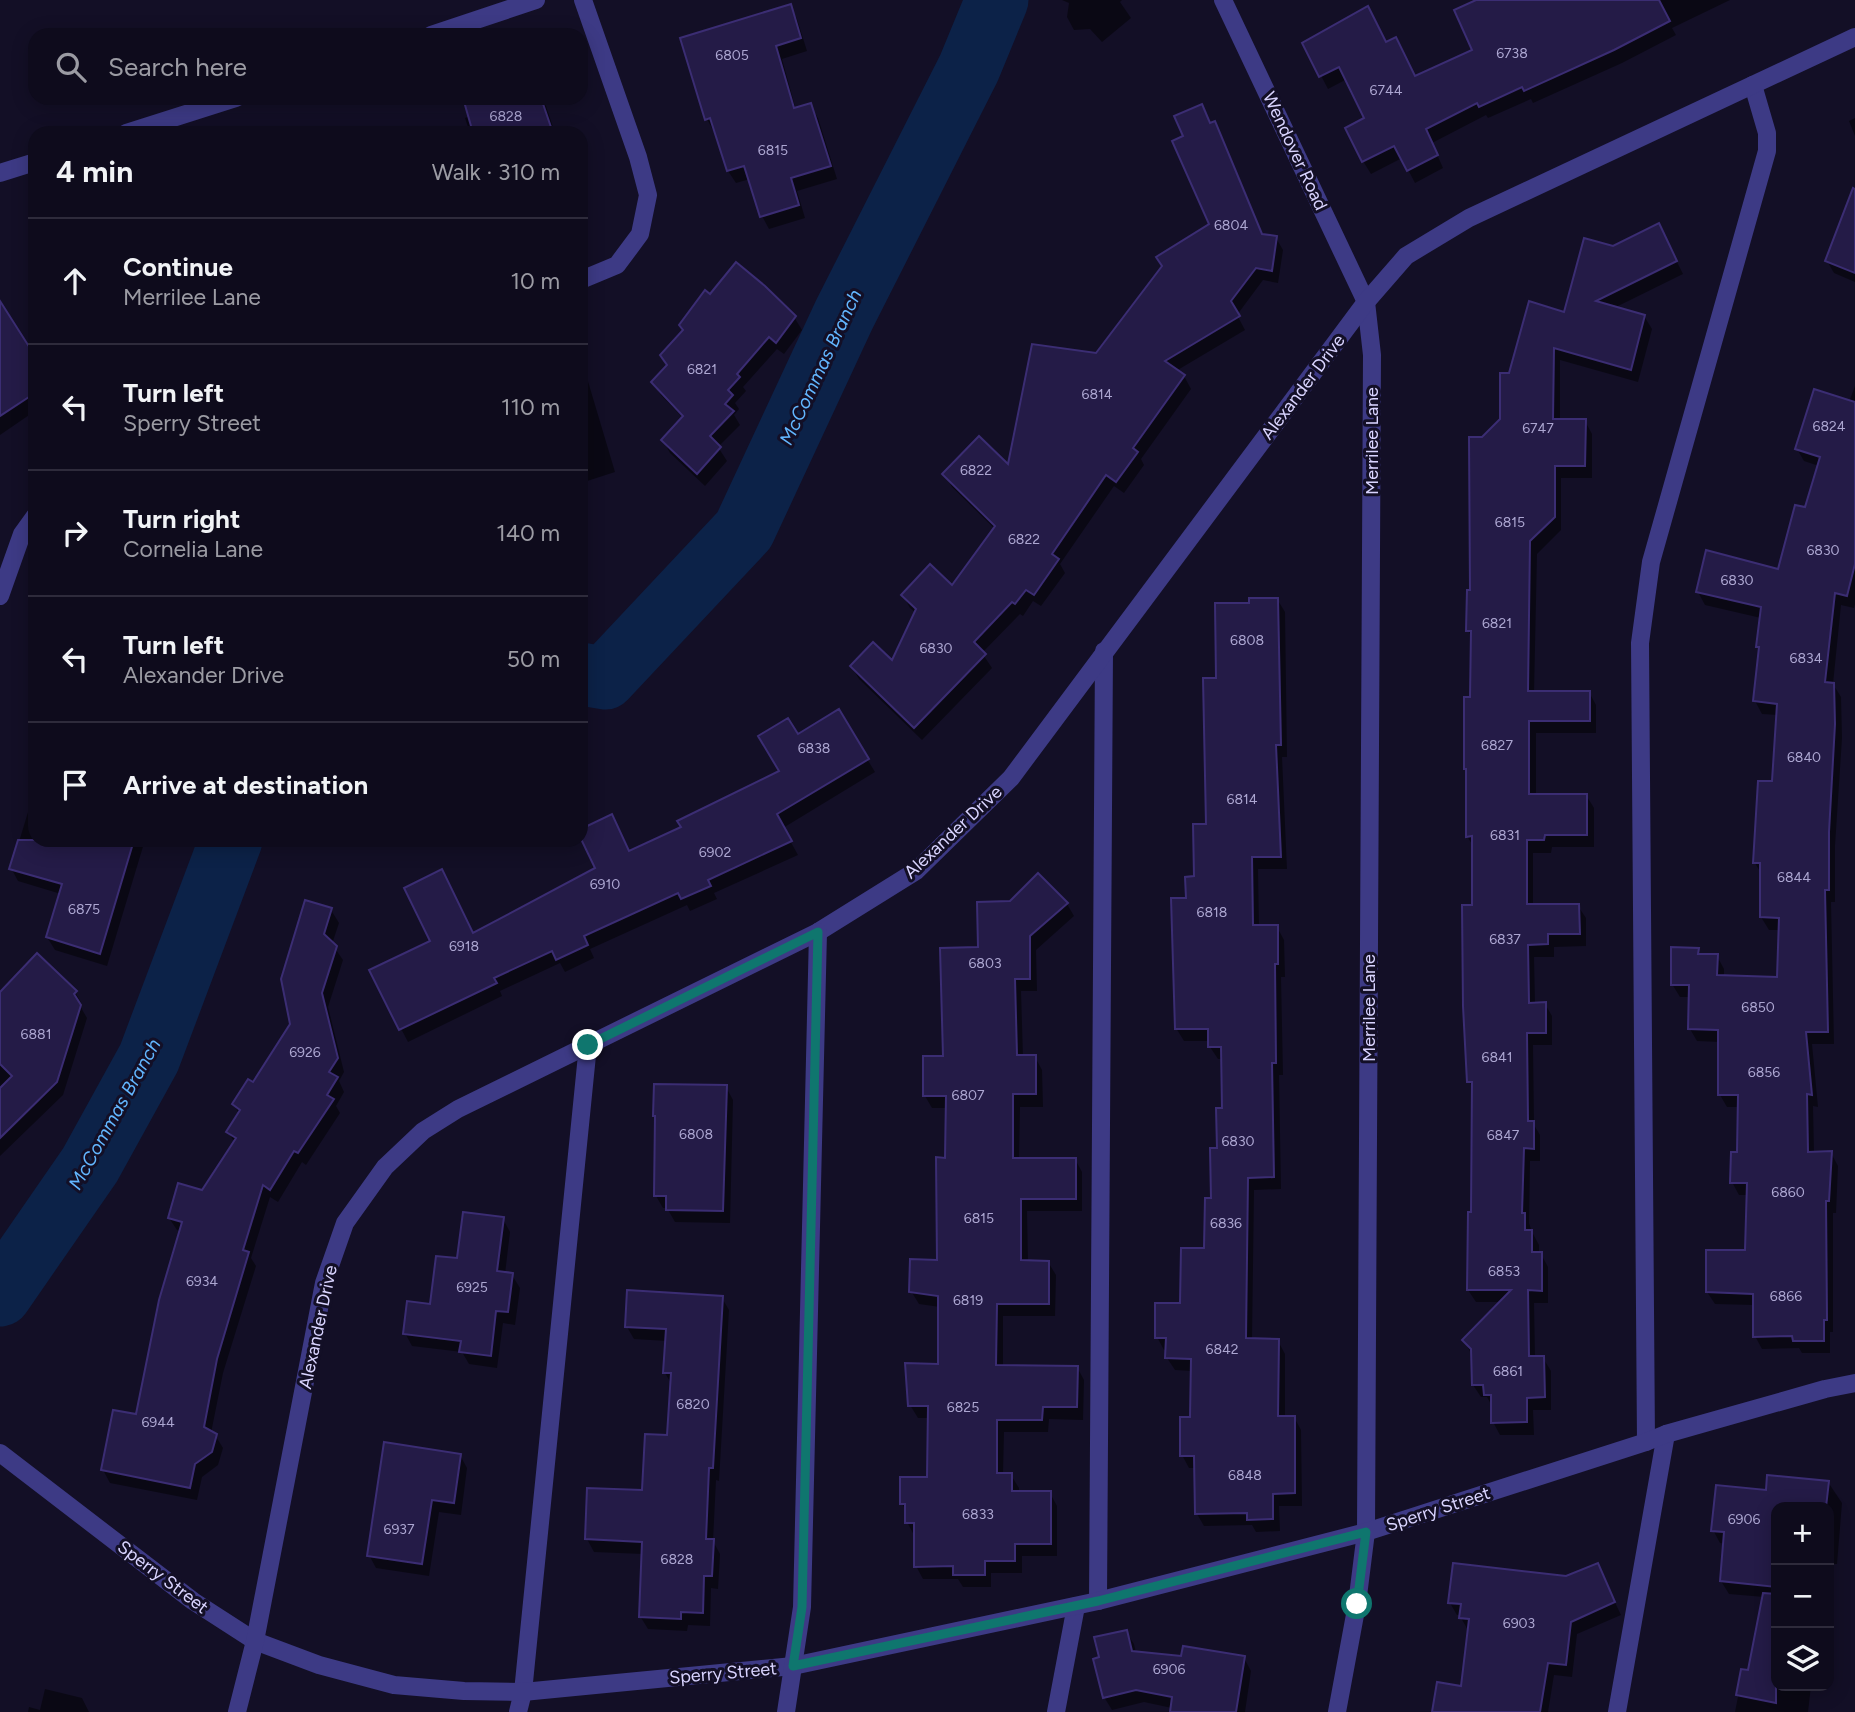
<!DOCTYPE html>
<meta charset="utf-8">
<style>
:root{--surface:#0e0b1c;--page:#1c1929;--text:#f1f3f6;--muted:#9b9ba3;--line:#2e2b3b}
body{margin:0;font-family:Figtree,sans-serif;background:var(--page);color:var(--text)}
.controls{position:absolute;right:21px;bottom:21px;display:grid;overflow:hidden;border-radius:14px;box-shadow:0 4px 18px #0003}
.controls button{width:63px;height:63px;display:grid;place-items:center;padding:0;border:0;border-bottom:2px solid var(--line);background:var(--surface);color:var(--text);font:35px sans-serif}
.stop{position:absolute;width:21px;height:21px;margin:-16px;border:5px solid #0f766e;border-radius:50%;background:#fff}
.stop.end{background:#0f766e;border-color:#fff;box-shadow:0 2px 7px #0008}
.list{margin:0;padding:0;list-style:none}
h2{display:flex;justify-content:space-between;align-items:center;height:91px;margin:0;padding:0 28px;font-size:30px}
h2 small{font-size:23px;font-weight:400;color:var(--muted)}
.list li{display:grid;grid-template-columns:46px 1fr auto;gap:21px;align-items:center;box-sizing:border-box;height:126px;padding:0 28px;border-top:2px solid var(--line)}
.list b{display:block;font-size:26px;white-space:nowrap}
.list p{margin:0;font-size:23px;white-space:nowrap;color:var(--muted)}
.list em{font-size:23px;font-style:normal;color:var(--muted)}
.icon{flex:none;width:38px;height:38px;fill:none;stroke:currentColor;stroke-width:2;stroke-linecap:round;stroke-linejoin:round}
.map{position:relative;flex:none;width:1855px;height:1712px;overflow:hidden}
.search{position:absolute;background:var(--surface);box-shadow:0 4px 18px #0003;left:28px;top:28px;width:560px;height:77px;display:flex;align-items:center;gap:18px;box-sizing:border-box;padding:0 24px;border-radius:21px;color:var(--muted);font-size:26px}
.panel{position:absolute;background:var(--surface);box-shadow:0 4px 18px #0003;left:28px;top:126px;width:560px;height:721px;border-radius:21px}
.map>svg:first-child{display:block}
.shadow{fill:#0007}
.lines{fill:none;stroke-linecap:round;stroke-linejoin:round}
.river{stroke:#0c2248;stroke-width:63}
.building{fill:#241b47;stroke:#3b2d73;stroke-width:2}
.lane{stroke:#3d3a85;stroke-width:18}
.street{stroke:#3d3a85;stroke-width:18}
.route{stroke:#0f766e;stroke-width:9}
.labels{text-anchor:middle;stroke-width:6;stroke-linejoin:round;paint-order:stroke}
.number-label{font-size:14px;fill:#aca6d1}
.street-label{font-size:18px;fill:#d9d4ff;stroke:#130f26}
.water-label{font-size:19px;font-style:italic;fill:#62b6ff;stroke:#130f26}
</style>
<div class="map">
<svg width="1855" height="1712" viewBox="0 0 1855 1712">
<rect width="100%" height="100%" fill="#130f26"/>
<!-- shadow -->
<g class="shadow">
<path d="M1062,0H1122L1120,2L1131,18L1102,42L1090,29L1074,30L1067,17L1069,3Z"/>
<path d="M1480,0H1730L1672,28L1676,35L1622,63L1533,103L1531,99L1488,118L1486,115L1432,143L1443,168L1415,183L1402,158L1371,174L1363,161L1367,119L1347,79L1328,89L1304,43L1386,44L1415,78L1474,51Z"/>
<path d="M790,6L797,19L807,51L782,59L796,110L810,105L818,118L837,179L797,191L805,218L769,229L762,216L750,179L736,183L728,171L716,131L714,132L707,119Z"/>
<path d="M465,98H541L546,106L555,133H470L465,118L470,116Z"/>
<path d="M1201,106L1211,124L1214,123L1221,135L1263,236L1276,238L1283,250L1278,283L1263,280L1237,315L1245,330L1176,371L1184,376L1191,389L1141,459L1144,465L1124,493L1114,486L1060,564L1065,573L1041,606L1033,601L1023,616L1020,614L982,653L992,668L922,740L859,679L852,667L893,663L916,613L910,608L903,595L953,588L995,529L952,487L945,474L1009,467L1097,355L1211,225L1186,137Z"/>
<path d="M1855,118V136L1849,121Z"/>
<path d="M1855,189V282L1834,273L1827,261Z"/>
<path d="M1665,238L1683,274L1614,308L1644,316L1652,329L1638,382L1560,360V421H1585L1592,434V478H1561V530L1537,554L1534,693L1589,692L1596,705V733H1536V795H1586L1594,808V847H1552L1551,853H1533V906H1578L1586,918V946L1554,947V957H1534L1535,1004H1545L1552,1016V1045H1533L1534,1125L1540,1135V1161H1530L1529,1223L1532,1232L1539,1245V1254H1541L1548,1267V1303H1534L1535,1358H1543L1551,1371V1410H1533L1534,1435H1500L1493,1422V1408L1487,1397H1481L1473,1385L1471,1353L1464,1341L1501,1302H1476L1468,1290L1473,1214L1474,1090L1469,1081L1473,846L1467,836L1472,638L1468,630L1483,439L1502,420L1510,375L1565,314L1613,248Z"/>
<path d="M711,296L794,317L802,330L784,354L777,349L743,387L746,391L735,403L739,409L734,415L740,425L718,447L727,461L705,486L670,453L663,440L683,418L661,395L653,382L668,366L684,330Z"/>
<path d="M0,304L35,359V411L0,435Z"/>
<path d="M581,369L587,378L615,472L581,483L587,499L581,501Z"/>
<path d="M1855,386V604L1854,608L1841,605L1833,684L1841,697L1842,738L1835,846V902H1831L1834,1044H1812L1818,1107L1813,1106L1814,1153H1831L1838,1166L1836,1213H1833V1332H1830V1353H1802L1799,1348L1762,1349L1755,1336L1754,1305L1715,1304L1707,1292L1747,1252L1748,1195H1739L1732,1182L1739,1154V1107H1727L1720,1095V1042L1697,1041L1690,1029V997H1680L1672,984L1698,950L1701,956H1717L1724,969V977L1779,979L1780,930H1769L1761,917L1762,875L1755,863L1774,783L1778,715L1762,714L1755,701L1761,651L1758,647L1761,618L1705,605L1698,592L1779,571L1806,510L1819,466L1804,461L1797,449L1849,402Z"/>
<path d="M1277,599L1285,612L1287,757H1282L1287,869H1258L1259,927H1277L1284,940L1285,977H1281L1283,1075H1279L1281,1189L1254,1190L1252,1340L1278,1341L1285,1354V1417H1294L1301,1430L1302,1506H1279L1280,1531L1256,1532L1252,1525L1204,1526L1197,1514L1196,1468H1189L1182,1455L1191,1418L1192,1371L1175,1370L1167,1358V1350H1164L1157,1337L1181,1305L1206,1250L1224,1110L1223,1059H1218L1210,1047V1041H1184L1176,1028L1187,900L1196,878L1208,826L1218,679L1250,604Z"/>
<path d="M838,711L875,772L783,828L798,855L714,893L717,899L690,911L687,905L590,949L594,958L565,972L560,963L500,991L502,996L408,1042L371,971L473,935L597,869L581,835V831L612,816L630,853L683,828L781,772L798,736Z"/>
<path d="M35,772V840H145L107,966L55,950L47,937L61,894L18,881L11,868L32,799L29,793Z"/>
<path d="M1067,904L1074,916L1036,950L1037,991H1021L1023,1057H1035L1042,1070L1043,1107H1020L1019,1159H1075L1082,1172V1211H1027L1028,1262H1048L1056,1275L1055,1316H1003V1366L1077,1367L1084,1380L1083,1420L1049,1419L1048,1432H1004L1003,1474L1011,1475L1019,1488V1493H1050L1057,1506V1556H1022V1573H991V1587H963L958,1579H923L916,1566L914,1535L907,1522V1512L902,1504L929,1479L930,1418H918L910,1405L940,1366V1307L919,1304L911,1291L939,1261L947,1159V1108H932L925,1096L945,1058L980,949Z"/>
<path d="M331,910L339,923L332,944L343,960L328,1007L344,1072L339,1081L344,1092L336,1106L340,1113L306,1165L302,1162L278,1202L270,1197L251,1258L256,1266L223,1373L211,1433L215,1435L223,1448L218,1465L202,1477L197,1500L110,1483L103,1470L138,1416L181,1232L177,1230L169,1218L203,1192L235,1143L228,1132L239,1114L234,1104L253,1085L292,1025Z"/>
<path d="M75,992L82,1004L80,1006L87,1018L63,1095L0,1156V994Z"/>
<path d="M726,1087L733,1100L730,1223L675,1222L667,1208H663L656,1196L657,1121L654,1116Z"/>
<path d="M503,1219L510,1232L505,1274L512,1275L520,1288L515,1325L503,1323L497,1368L469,1364L462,1352L412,1346L405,1333L431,1306L459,1260Z"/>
<path d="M722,1298L729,1310L719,1481L716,1480L713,1541L720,1554L718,1589L711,1588L710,1626L688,1625L687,1631L648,1629L640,1616L643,1554L594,1552L587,1539L643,1492L669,1437L672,1385L665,1373L667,1341L634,1339L627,1327Z"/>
<path d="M460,1455L467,1468L461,1515L439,1512L429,1576L376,1568L369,1555Z"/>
<path d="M1828,1482L1842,1503L1837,1564H1829V1507H1776V1686H1811L1808,1712H1735L1743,1671L1749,1672L1764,1597L1729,1594L1721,1581L1725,1544L1720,1543L1713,1530L1768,1492Z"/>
<path d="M1597,1565L1621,1615L1577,1634L1572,1677L1554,1675L1548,1712H1433L1463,1688L1468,1630L1461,1618V1615H1457L1450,1603L1566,1578Z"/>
<path d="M1126,1632L1134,1644L1136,1653L1182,1658H1244L1251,1671L1245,1712H1171L1172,1708L1144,1702L1112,1710L1104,1697L1101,1658Z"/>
<path d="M45,1689L82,1698L89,1712H28L29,1707L40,1710Z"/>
</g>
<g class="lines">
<!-- river -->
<g class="river">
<path d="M581,674L605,678L744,530L844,315L969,68L997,0"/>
<path d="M0,1295L90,1165L149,1058L231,840"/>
</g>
</g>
<!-- building -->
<g class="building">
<path d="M1476,0H1659L1670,21L1614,50L1524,91L1522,87L1479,107L1477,103L1426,129L1438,155L1407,171L1394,146L1362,162L1345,128L1364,118L1339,67L1319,77L1302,43L1368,6L1386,42L1396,37L1415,76L1472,50L1454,10Z"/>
<path d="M791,4L801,38L776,46L794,108L811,103L831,166L791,178L799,205L760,217L744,166L727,171L710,118L705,120L680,38Z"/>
<path d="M463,98H541L553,133H473Z"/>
<path d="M1202,104L1210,123L1215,121L1262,234L1277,236L1272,271L1256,268L1231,301L1240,316L1165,361L1185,375L1133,448L1138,452L1116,482L1106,475L1052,554L1059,559L1034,595L1026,590L1015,604L1012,602L974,642L986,654L914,728L850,666L873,642L892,660L916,609L901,595L930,564L952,585L995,526L942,474L979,436L1008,464L1032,344L1096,353L1162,266L1156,257L1209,224L1172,141L1183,136L1174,116Z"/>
<path d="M1853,188L1855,189V273L1825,261Z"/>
<path d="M1659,223L1677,261L1596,301L1645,315L1631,370L1554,348L1553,419H1586L1585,466H1555V517L1530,541L1528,691H1590V721H1529V794H1587V835H1545L1544,840H1527V904H1579L1580,934H1548V944L1528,945L1529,1003L1546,1002V1033H1527L1528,1121H1534V1149L1524,1148L1522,1213H1525V1230H1532V1252H1542V1291L1528,1290L1529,1356H1544L1545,1397L1527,1398V1422L1491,1423V1395H1484L1483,1385H1472L1471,1349L1462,1340L1511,1290H1467L1468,1212H1471L1472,1082H1467L1463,1006L1462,905H1472V836L1466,837V769H1464V697H1470L1471,631H1466L1467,590H1470L1469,437H1482L1500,419V373H1509L1529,301L1564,312L1584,238L1613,246Z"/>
<path d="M736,262L765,286L796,316L776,343L769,337L737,374L740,377L728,390L733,395L725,404L734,411L710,436L721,447L697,474L661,440L683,416L651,382L667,365L660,355L683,330L679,325L705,290L710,294Z"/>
<path d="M0,301L35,356V393L0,416Z"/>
<path d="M1814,389L1855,402V564L1847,596L1835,593L1825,682L1834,683L1835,724L1829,832V890H1825L1828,1032H1806L1812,1095L1807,1094L1808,1152L1832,1151L1829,1201H1826L1827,1320H1824V1341H1793L1792,1336L1753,1337V1294L1706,1292V1250H1745L1747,1183H1730L1731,1152H1737L1738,1095H1718V1030L1688,1029L1689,985H1671V947L1699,948L1698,954H1718L1717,975L1777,977L1779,918L1760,917V863H1753L1758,781H1772L1777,704L1753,701L1759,647H1756L1761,607L1696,592L1706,550L1778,569L1795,505L1805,507L1820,457L1795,449Z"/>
<path d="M1249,598H1278L1281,745H1276L1281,857H1252L1253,925H1278V964H1275L1276,1063H1272L1274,1177L1248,1178L1246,1338L1279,1339L1278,1416H1295V1493L1273,1494V1519L1247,1520V1513L1195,1514L1194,1456H1180V1417H1190L1191,1359L1165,1358L1166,1338H1155V1303H1180L1181,1248H1204L1205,1198H1211L1210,1148H1217L1216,1108H1222L1221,1047H1208V1029H1175L1171,898H1186L1185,877L1194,876L1193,824H1206L1203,678H1216L1215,603H1249Z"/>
<path d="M839,709L869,759L777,814L792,841L708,880L711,886L681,899L678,893L584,936L588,945L556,960L552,951L494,978L497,983L399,1030L369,970L430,941L404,888L442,869L473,933L595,868L581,839V829L612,814L629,851L681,827L677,821L779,771L758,736L788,718L798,734Z"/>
<path d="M18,840H134L100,954L46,937L62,884L9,869Z"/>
<path d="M1038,873L1068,903L1030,936V979H1015L1017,1055H1036V1094H1013V1158H1076V1199H1021V1260L1049,1261V1304H997L996,1365L1078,1366L1077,1407H1043L1042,1420H997V1473H1012V1491H1051V1544H1015V1561H985V1575H953V1566L914,1567V1523H905V1504H900V1477H927L928,1406H908L905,1363L938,1364V1296L909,1292L910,1259L937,1260L936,1157L945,1158L946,1096H923V1056H943L940,948L978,947L977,902L1010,901Z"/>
<path d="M305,900L332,908L324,934L337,946L322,993L338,1058L329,1072L338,1077L327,1095L334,1099L298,1153L294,1151L270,1190L263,1185L243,1250L249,1252L217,1359L204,1427L217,1434L212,1452L195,1464L190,1488L101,1470L113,1410L136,1414L159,1300L182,1222L168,1218L178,1183L202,1190L236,1138L226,1132L240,1110L232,1104L248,1079L253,1082L290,1024L281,979Z"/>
<path d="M37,953L77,991L74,994L81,1005L57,1082L0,1138V1088L12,1076L0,1064V992Z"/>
<path d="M654,1084L727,1085L723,1211L666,1210V1196H654L655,1116H653Z"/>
<path d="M463,1212L504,1217L497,1271L513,1273L508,1312L496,1311L491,1356L459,1352L461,1341L403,1334L407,1301L430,1304L436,1256L457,1258Z"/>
<path d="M627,1290L723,1296L713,1468H709L706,1539H714L712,1576H704L703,1613L681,1612V1619L639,1617L642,1542L585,1539L587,1488L642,1490L645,1434L667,1435L671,1373H663L666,1329L625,1327Z"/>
<path d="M384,1442L461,1454L454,1503L432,1500L422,1564L367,1556Z"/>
<path d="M1767,1475L1829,1481L1826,1507H1776V1587L1720,1581L1724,1532L1711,1531L1716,1485L1766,1490Z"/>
<path d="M1453,1563L1566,1576L1598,1563L1615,1602L1571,1622L1566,1665L1548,1663L1540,1712H1432L1437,1682L1461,1686L1469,1619L1459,1618L1461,1604L1448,1603Z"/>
<path d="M1763,1593L1776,1594V1703L1736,1695L1741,1669L1748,1670Z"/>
<path d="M1127,1630L1132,1651L1181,1656L1183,1646L1245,1656L1236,1712H1170L1172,1697L1136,1690L1103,1698L1093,1659L1099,1657L1094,1637Z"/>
</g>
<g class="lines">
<!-- lane -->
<g class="lane">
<path d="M1646,1442L1640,643L1651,562L1767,151V133L1753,85"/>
<path d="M1098,1601L1104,651"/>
<path d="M518,1712L523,1692L588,1045"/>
<path d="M1056,1712L1076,1606"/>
<path d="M1617,1712L1666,1434"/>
</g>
<!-- street -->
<g class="street">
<path d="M1223,0L1366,302L1372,355L1366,1532L1357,1604L1337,1712"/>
<path d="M431,35L536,0"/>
<path d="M126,133L236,98"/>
<path d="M0,173L35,162"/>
<path d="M581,280L617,265L640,234L648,195L638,157L583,0"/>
<path d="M0,596L22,534L35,516"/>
<path d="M0,1453L193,1601L255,1641L319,1665L394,1685L464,1691L523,1692L793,1666L1098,1601L1366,1532L1646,1442L1666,1434L1825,1389L1855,1383"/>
<path d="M237,1712L255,1641L324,1283L345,1223L385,1167L423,1131L458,1109L818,932L916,871L1011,778L1366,302L1406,256L1469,218L1855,37"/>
<path d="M786,1712L802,1607L818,932"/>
</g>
</g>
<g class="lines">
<!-- route -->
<path class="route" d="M588,1045L818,932L802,1607L793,1666L1098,1601L1366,1532L1357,1604"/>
</g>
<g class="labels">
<!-- number labels -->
<g class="number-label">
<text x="1512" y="58">6738</text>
<text x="732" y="60">6805</text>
<text x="1386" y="95">6744</text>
<text x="506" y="121">6828</text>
<text x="773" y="155">6815</text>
<text x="1231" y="230">6804</text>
<text x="702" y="374">6821</text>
<text x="1097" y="399">6814</text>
<text x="1829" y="431">6824</text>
<text x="1538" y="433">6747</text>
<text x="976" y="475">6822</text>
<text x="1510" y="527">6815</text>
<text x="1024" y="544">6822</text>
<text x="1823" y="555">6830</text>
<text x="1737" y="585">6830</text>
<text x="1497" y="628">6821</text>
<text x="1247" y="645">6808</text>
<text x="936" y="653">6830</text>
<text x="1806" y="663">6834</text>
<text x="1497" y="750">6827</text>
<text x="814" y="753">6838</text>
<text x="1804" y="762">6840</text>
<text x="1242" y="804">6814</text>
<text x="1505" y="840">6831</text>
<text x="715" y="857">6902</text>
<text x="1794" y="882">6844</text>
<text x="605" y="889">6910</text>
<text x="84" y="914">6875</text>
<text x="1212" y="917">6818</text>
<text x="1505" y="944">6837</text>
<text x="464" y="951">6918</text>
<text x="985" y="968">6803</text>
<text x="1758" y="1012">6850</text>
<text x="36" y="1039">6881</text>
<text x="305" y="1057">6926</text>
<text x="1497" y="1062">6841</text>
<text x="1764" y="1077">6856</text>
<text x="968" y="1100">6807</text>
<text x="696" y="1139">6808</text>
<text x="1503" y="1140">6847</text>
<text x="1238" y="1146">6830</text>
<text x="1788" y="1197">6860</text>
<text x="979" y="1223">6815</text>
<text x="1226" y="1228">6836</text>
<text x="1504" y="1276">6853</text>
<text x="202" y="1286">6934</text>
<text x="472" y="1292">6925</text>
<text x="1786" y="1301">6866</text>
<text x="968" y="1305">6819</text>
<text x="1222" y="1354">6842</text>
<text x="1508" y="1376">6861</text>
<text x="693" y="1409">6820</text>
<text x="963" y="1412">6825</text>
<text x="158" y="1427">6944</text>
<text x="1245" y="1480">6848</text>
<text x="978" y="1519">6833</text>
<text x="1744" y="1524">6906</text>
<text x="399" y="1534">6937</text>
<text x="677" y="1564">6828</text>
<text x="1519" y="1628">6903</text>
<text x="1169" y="1674">6906</text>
</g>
<!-- street labels -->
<g class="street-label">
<text transform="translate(1295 151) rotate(65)" y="6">Wendover Road</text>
<text transform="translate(1303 387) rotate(-53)" y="6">Alexander Drive</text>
<text transform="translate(1372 441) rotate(-90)" y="6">Merrilee Lane</text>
<text transform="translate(953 832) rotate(-43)" y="6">Alexander Drive</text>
<text transform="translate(1369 1008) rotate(-90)" y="6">Merrilee Lane</text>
<text transform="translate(318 1327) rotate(-78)" y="6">Alexander Drive</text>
<text transform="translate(1438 1509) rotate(-18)" y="6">Sperry Street</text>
<text transform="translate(163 1577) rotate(37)" y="6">Sperry Street</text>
<text transform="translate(723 1673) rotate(-5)" y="6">Sperry Street</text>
</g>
<!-- water labels -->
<g class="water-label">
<text transform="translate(820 367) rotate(-65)" y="7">McCommas Branch</text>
<text transform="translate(114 1114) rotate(-61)" y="7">McCommas Branch</text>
</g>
</g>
</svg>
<div class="controls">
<button>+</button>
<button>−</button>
<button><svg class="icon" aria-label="layers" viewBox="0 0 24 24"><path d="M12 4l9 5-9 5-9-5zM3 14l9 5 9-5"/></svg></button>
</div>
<div class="stop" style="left:1357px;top:1604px"></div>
<div class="stop end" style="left:588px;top:1045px"></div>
<div class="search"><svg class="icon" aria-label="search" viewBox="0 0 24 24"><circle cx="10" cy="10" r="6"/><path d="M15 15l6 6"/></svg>Search here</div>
<section class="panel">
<h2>4 min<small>Walk · 310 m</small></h2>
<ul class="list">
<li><svg class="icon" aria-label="ahead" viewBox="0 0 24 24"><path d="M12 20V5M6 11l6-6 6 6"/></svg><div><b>Continue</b><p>Merrilee Lane</p></div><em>10 m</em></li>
<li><svg class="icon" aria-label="left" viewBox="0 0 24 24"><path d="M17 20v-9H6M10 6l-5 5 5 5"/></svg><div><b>Turn left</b><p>Sperry Street</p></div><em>110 m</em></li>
<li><svg class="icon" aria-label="right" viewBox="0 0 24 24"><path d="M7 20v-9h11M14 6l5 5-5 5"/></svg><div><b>Turn right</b><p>Cornelia Lane</p></div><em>140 m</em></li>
<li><svg class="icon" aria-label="left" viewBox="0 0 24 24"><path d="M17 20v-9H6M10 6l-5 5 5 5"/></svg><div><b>Turn left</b><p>Alexander Drive</p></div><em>50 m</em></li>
<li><svg class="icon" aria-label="arrive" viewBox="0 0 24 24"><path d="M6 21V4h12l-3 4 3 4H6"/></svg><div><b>Arrive at destination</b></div></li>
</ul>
</section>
</div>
